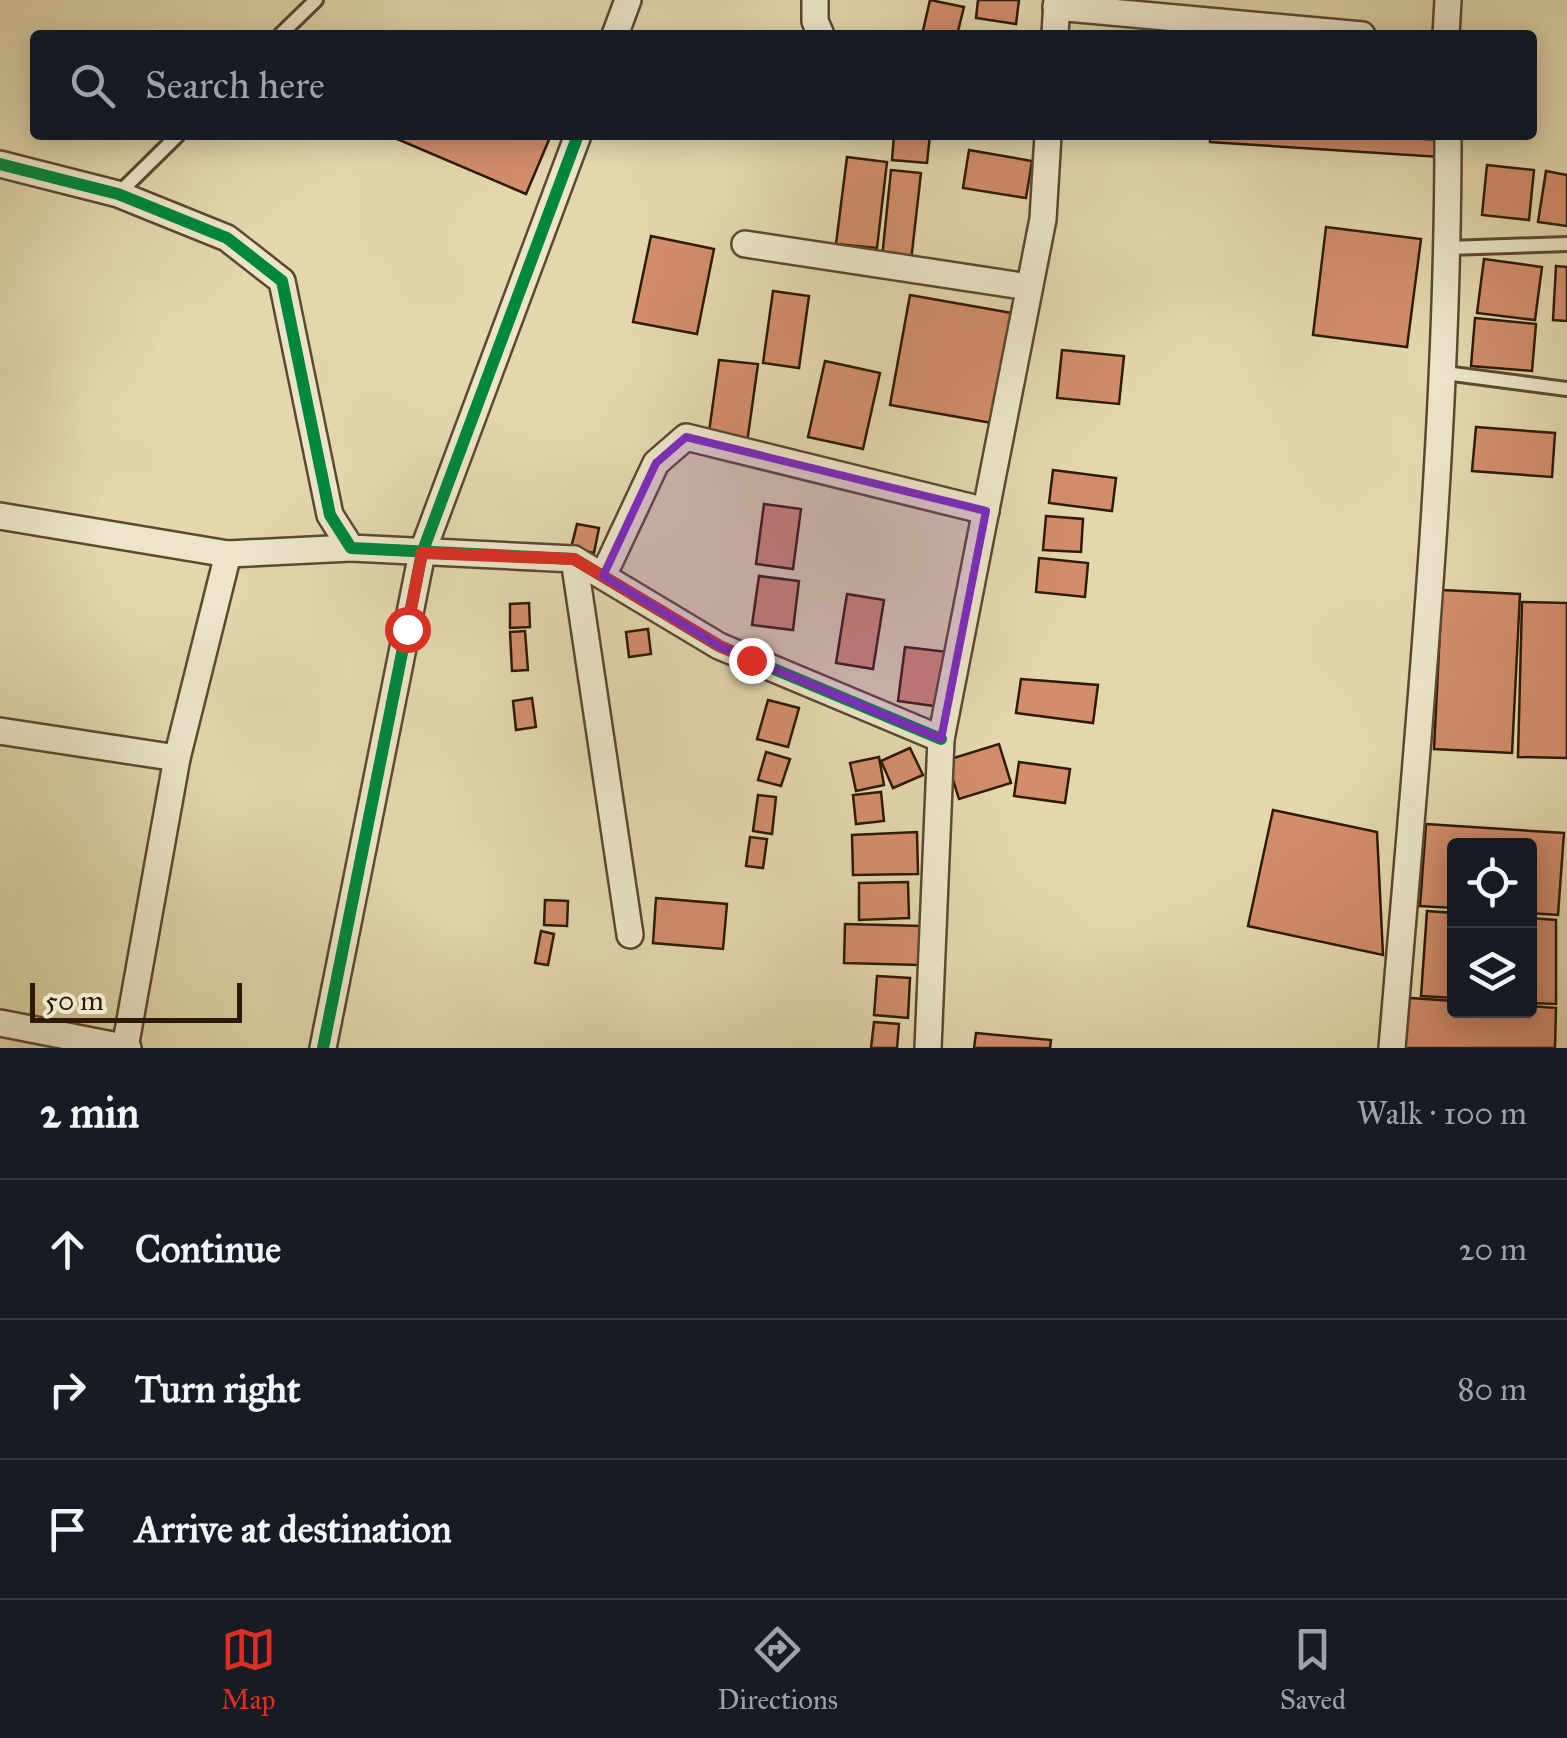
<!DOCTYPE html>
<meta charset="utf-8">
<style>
:root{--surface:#171b24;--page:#20242c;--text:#f1f3f6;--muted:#9ea1a6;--line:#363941;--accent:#d93025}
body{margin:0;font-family:"IM FELL Great Primer",serif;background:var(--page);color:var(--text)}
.controls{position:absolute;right:30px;bottom:30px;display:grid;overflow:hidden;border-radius:10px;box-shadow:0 5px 25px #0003}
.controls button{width:90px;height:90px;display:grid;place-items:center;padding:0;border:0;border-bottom:2px solid var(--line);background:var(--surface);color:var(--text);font:50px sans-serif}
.scale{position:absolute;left:30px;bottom:25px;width:212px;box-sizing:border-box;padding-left:10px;border:5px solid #2e1a06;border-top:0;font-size:28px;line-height:35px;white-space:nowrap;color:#2e1a06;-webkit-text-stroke:8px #ece5ca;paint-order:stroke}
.stop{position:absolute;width:30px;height:30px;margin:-22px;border:8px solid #d93025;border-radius:50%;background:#fff}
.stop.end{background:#d93025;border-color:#fff;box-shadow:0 2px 10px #0008}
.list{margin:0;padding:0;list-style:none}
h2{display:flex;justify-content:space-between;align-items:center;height:130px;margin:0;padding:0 40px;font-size:42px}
h2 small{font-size:32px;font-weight:400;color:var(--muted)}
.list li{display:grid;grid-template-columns:65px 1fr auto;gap:30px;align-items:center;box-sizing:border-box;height:140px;padding:0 40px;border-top:2px solid var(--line)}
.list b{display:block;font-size:38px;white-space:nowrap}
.list em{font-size:32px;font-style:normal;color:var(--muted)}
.icon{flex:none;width:55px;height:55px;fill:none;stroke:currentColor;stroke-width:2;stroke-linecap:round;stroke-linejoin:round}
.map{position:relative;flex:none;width:1567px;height:1048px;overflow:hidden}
.search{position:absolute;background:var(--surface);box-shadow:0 5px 25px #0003;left:30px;right:30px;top:30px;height:110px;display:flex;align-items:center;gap:25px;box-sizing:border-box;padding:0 35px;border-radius:10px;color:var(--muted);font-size:38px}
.sheet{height:550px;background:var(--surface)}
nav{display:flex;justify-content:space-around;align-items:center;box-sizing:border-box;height:140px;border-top:2px solid var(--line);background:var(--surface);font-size:28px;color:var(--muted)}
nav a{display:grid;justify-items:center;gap:5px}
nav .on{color:var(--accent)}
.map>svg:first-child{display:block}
.building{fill:#d28d6c;stroke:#2e1a06;stroke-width:2.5}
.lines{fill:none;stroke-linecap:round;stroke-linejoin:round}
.service-casing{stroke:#5b4930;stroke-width:18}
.minor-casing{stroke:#5b4930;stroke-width:30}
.service{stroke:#ece5ca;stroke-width:12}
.minor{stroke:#ece5ca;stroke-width:25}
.cycleway-casing{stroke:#ece5ca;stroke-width:19}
.cycleway{stroke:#00873e;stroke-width:12}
.route{stroke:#d93025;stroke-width:12}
.marked{fill:#7b2cbf;fill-opacity:0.2;stroke:#7b2cbf;stroke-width:8;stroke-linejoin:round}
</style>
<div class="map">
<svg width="1567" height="1048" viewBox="0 0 1567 1048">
<rect width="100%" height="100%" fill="#e2d7ad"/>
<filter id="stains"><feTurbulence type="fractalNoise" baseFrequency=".002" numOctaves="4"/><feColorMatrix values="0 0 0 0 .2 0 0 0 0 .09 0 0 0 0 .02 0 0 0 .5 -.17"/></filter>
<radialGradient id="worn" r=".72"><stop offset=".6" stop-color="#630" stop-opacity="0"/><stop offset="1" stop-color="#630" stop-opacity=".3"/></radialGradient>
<!-- building -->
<g class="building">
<path d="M930,0L964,7L957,35H922Z"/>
<path d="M978,0H1019L1016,24L976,18Z"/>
<path d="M398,135H551L526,194L397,139Z"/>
<path d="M894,135H930L927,163L892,160Z"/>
<path d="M1210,135H1358L1441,140L1440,157L1210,142Z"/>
<path d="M969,150L1032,161L1026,198L963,188Z"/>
<path d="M847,157L887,162L877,248L836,244Z"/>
<path d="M1487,165L1534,170L1529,220L1482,215Z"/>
<path d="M891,170L921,173L911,261L882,258Z"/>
<path d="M1546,171L1567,175V226L1538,222Z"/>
<path d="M1326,227L1421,239L1407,347L1313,335Z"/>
<path d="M651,236L714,249L697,334L633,322Z"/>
<path d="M1484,259L1542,267L1535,320L1477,313Z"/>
<path d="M1556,266L1567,267V321L1553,320Z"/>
<path d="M773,291L809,296L799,368L763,363Z"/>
<path d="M910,295L1012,313L992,423L890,405Z"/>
<path d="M1475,318L1536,324L1532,371L1471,366Z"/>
<path d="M1062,350L1124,356L1119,404L1057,398Z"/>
<path d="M719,360L758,364L747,443L708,439Z"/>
<path d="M825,361L880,373L863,449L808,437Z"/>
<path d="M1476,427L1555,433L1552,477L1472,471Z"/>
<path d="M1053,470L1116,478L1112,511L1049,503Z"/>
<path d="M764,504L801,509L793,569L756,564Z"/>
<path d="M1046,516L1083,519L1081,552L1043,550Z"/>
<path d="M577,524L599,528L594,553L571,548Z"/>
<path d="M1039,558L1088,563L1085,597L1036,592Z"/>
<path d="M759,576L799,581L793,630L752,625Z"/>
<path d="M1442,590L1520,594L1512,753L1434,749Z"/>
<path d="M847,594L884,600L873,669L836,663Z"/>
<path d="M1522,602L1567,603V758L1518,757Z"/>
<path d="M529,603L530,627L510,628V604Z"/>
<path d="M648,629L651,654L629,657L626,632Z"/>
<path d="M525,631L528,670L512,671L510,632Z"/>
<path d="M905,647L948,652L941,707L898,701Z"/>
<path d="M1021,679L1098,685L1093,723L1016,713Z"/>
<path d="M532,698L536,727L516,730L513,701Z"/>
<path d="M768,700L799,708L788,747L757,739Z"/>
<path d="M999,744L1011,783L959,799L947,760Z"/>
<path d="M910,748L923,775L893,788L881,761Z"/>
<path d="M766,752L790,759L781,786L758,780Z"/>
<path d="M879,757L884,785L856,791L850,763Z"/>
<path d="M1019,762L1070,769L1065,803L1014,796Z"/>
<path d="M881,792L884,821L856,824L853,795Z"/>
<path d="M758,795L776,797L772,834L753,831Z"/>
<path d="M1273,810L1377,832L1383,955L1248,926Z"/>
<path d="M1426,824L1564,833L1558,915L1530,913V846H1454V908L1420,906Z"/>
<path d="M917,832L918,874L853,875L852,835Z"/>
<path d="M750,837L767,839L763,868L746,866Z"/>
<path d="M908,882L909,918L859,920V883Z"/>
<path d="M656,898L727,904L723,949L653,943Z"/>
<path d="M545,900L568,901L567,926L544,925Z"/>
<path d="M1427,911L1454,913V998L1421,996Z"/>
<path d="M1530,918L1556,920V1004L1530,1003Z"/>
<path d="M845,924L922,926L920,965L844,963Z"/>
<path d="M541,931L554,934L548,965L535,963Z"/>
<path d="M877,976L910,978L908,1018L874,1015Z"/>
<path d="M1410,998L1454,1001V1011H1530V1006L1556,1008L1555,1048H1405Z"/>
<path d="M874,1022L899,1024L897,1048H871Z"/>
<path d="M976,1033L1051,1040L1050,1048H974Z"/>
</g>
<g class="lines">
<!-- service casing -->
<g class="service-casing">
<g id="service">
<path d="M280,35L316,0"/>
<path d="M118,194L178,135"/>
<path d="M1448,248L1567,244"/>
<path d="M1445,373L1567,389"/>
</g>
</g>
<!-- minor casing -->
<g class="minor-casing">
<g id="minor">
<path d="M815,0V21L821,35"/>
<path d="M1056,7L1362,35"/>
<path d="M615,35L628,0"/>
<path d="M1055,35L1057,0"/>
<path d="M1446,35L1448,0"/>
<path d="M0,164L118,194L227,238L282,281L330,515L351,548L574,559L719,646L941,739"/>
<path d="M745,244L1029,287"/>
<path d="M0,516L228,554L351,548"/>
<path d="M574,559L630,935"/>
<path d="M603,576L656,463L686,437L986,511"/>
<path d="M0,731L177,758"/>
<path d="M0,1023L128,1048"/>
<path d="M125,1048L177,758L228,554"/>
<path d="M323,1048L422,553L578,135"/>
<path d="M928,1048L941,739L1043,219L1048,135"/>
<path d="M1392,1048C1417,744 1448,440 1448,135"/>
</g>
</g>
<!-- service -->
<use href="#service" class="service"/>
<!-- minor -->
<use href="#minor" class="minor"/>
<!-- cycleway casing -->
<g class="cycleway-casing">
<g id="cycleway">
<path d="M0,164L118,194L227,238L282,281L330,515L351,548L574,559L719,646L941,739"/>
<path d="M323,1048L422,553L578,135"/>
</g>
</g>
<!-- cycleway -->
<use href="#cycleway" class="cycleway"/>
</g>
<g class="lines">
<!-- route -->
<path class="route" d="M407,629L422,553L574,559L720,646L751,660"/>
</g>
<!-- marked area -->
<path class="marked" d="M686,437L986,511L941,739L719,646L603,576L656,463Z"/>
<rect width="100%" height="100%" filter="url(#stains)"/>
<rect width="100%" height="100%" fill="url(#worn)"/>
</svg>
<div class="controls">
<button><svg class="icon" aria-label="locate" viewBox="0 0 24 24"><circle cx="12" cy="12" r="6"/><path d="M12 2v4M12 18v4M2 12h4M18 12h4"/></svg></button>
<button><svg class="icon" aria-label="layers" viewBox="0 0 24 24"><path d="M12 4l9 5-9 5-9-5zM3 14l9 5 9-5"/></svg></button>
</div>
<div class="scale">50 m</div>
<div class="stop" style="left:407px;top:629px"></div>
<div class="stop end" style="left:751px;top:660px"></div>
<div class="search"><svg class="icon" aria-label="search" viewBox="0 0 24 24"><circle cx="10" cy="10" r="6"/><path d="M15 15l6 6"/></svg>Search here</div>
</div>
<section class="sheet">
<h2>2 min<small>Walk · 100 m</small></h2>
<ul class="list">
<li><svg class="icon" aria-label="ahead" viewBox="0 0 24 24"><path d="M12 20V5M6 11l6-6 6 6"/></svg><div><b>Continue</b></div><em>20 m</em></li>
<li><svg class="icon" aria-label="right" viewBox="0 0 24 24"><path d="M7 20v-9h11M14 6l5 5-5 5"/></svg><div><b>Turn right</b></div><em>80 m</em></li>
<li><svg class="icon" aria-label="arrive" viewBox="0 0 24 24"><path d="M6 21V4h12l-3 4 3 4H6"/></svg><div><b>Arrive at destination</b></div></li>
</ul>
</section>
<nav>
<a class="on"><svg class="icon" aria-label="map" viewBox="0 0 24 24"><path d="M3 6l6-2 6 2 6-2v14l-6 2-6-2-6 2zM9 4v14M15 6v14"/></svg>Map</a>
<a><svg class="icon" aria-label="directions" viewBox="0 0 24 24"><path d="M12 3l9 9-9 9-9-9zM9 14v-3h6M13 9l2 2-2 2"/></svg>Directions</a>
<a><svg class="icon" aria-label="saved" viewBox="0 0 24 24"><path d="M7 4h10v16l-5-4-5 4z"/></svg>Saved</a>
</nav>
